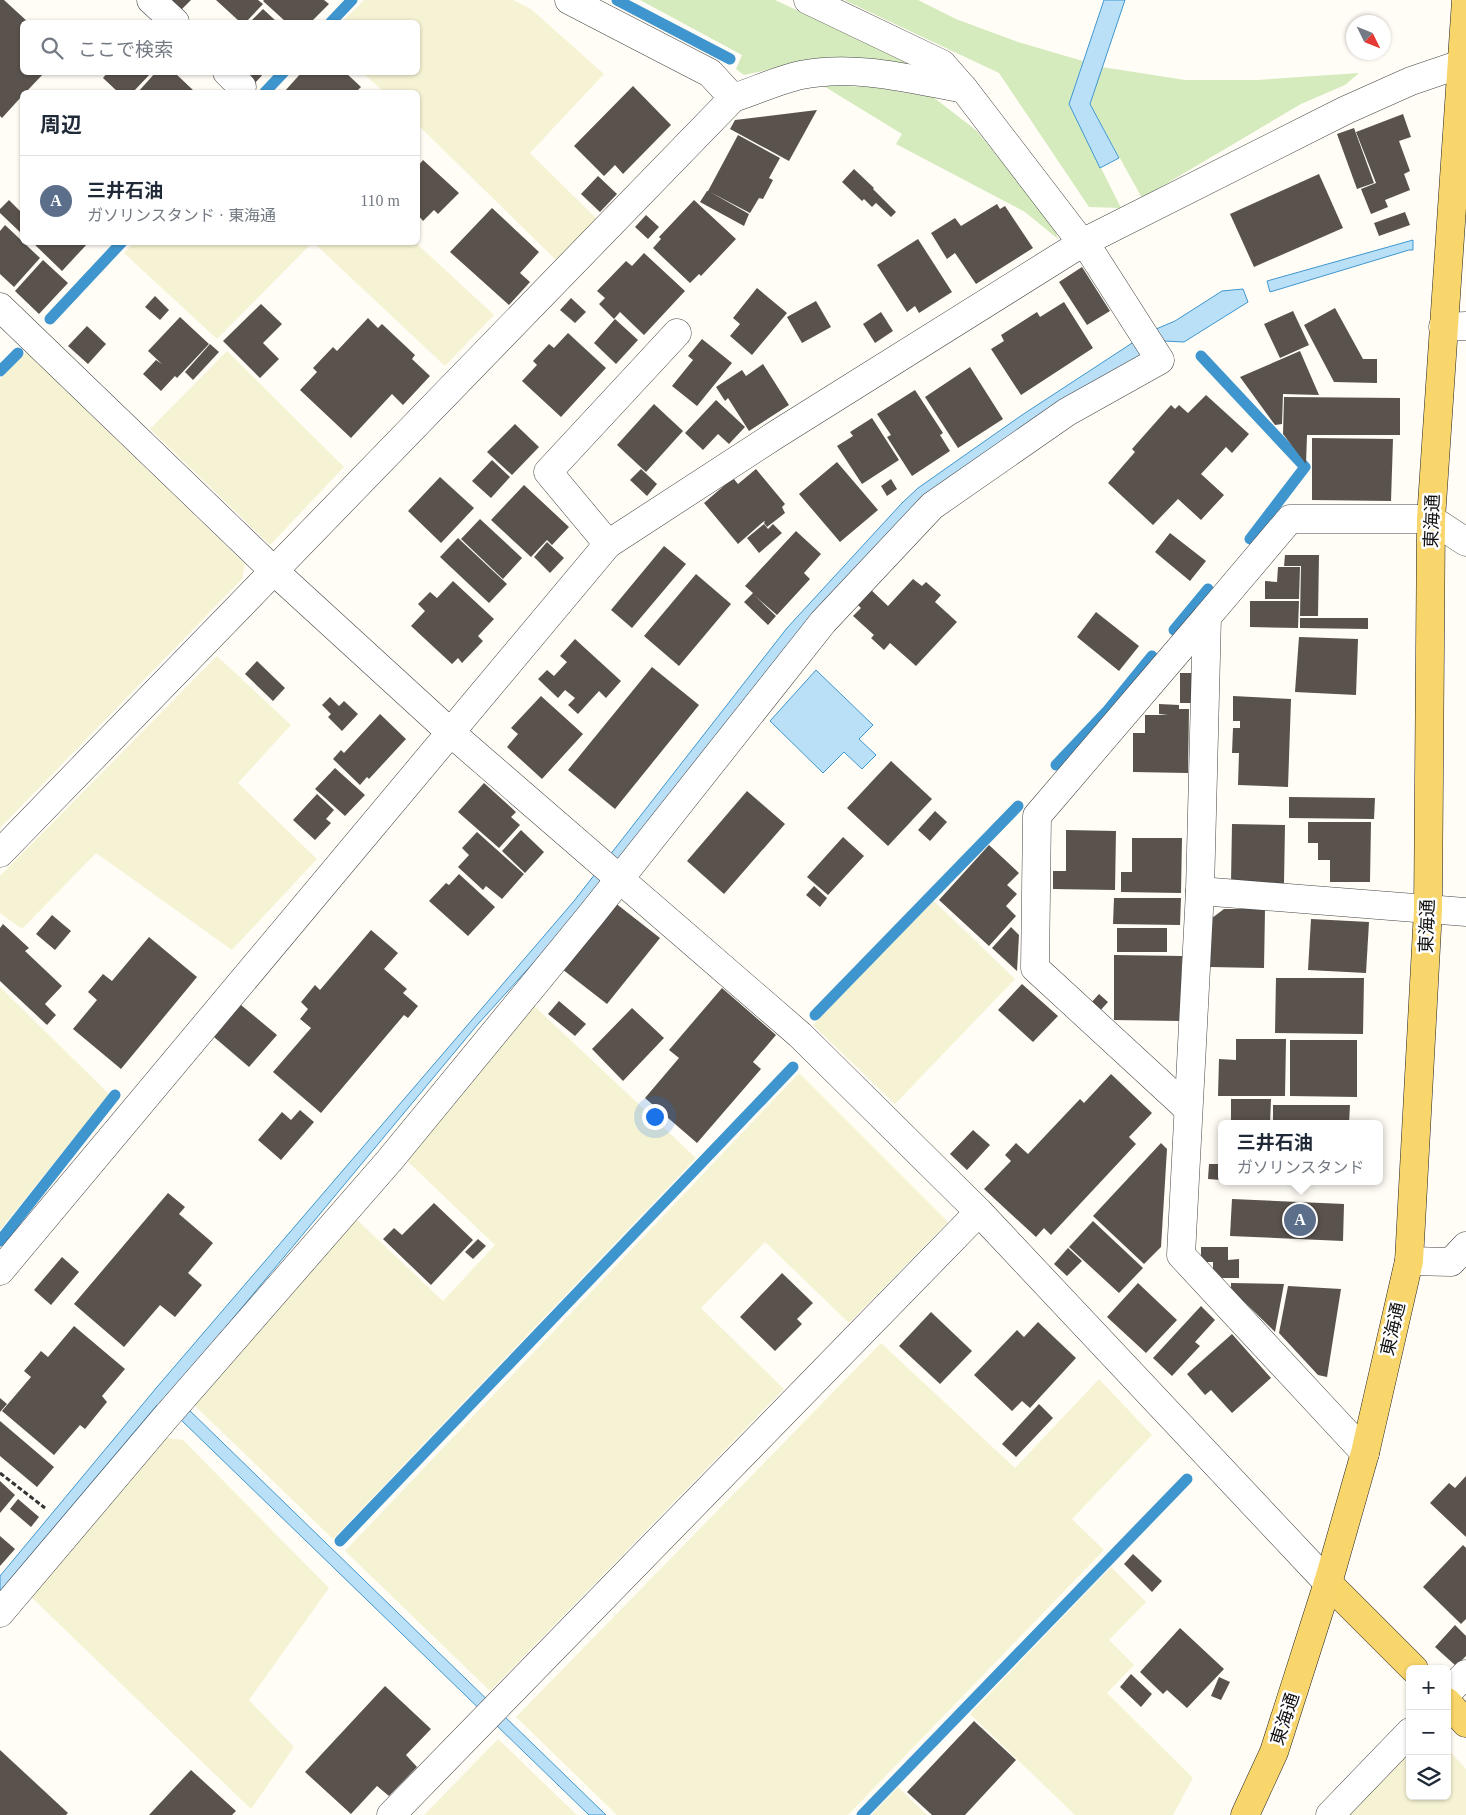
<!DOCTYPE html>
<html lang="ja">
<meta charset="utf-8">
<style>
:root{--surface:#fff;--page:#f6f6f7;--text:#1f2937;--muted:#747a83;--line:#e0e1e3;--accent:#1a73e8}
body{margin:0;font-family:"Times New Roman","Noto Sans JP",serif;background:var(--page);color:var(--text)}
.controls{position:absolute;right:15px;bottom:15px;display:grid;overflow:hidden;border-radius:8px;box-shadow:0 1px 4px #0004}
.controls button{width:45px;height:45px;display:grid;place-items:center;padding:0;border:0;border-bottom:1px solid var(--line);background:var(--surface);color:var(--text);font:25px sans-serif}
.compass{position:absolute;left:1346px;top:15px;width:45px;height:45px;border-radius:50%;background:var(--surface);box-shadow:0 1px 4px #0004;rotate:133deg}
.you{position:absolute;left:654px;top:1116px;width:18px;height:18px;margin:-12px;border:4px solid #fff;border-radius:50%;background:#1a73e8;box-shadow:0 0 0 8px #1a73e833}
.badge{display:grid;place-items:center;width:32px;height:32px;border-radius:50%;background:var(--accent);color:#fff;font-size:16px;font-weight:700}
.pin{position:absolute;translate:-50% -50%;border:2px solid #fff;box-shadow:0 1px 5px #0006}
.popup{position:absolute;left:1218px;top:1120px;width:165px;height:65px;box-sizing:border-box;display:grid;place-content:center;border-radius:8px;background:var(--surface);filter:drop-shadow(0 1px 4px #0005);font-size:16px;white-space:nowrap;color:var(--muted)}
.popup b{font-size:19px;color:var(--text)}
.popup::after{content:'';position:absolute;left:50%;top:100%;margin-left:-10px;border:10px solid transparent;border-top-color:var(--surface)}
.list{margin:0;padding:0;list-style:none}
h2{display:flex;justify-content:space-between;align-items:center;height:65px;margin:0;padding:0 20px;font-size:21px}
h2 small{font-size:16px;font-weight:400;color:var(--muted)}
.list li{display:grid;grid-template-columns:32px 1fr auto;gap:15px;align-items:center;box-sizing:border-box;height:90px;padding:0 20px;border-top:1px solid var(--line)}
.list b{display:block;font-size:19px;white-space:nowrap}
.list p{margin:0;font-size:16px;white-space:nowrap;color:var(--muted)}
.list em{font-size:16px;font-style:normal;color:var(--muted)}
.icon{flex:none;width:28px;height:28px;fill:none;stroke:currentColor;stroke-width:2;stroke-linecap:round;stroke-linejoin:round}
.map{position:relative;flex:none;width:1466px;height:1815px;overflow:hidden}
.search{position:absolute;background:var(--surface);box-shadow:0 1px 4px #0004;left:20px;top:20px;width:400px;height:55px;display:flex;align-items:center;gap:12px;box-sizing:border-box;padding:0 18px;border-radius:8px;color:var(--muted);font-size:19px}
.panel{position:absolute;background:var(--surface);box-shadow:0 1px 4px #0004;left:20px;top:90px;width:400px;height:155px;border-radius:8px}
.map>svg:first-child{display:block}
.farmland{fill:#f6f3d4}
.green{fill:#d5ebbd}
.water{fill:#b9e0f7;stroke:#3f96cf}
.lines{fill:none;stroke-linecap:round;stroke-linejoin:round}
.stream{stroke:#3f96cf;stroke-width:11}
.building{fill:#5a524d}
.minor-casing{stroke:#444;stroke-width:29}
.major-casing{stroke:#222;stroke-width:29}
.path{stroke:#333;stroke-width:3;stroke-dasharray:5 2.5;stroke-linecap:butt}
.minor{stroke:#fff;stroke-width:28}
.major{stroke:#f9d66b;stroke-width:28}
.labels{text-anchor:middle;stroke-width:5;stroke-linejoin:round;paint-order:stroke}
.street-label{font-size:18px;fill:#111;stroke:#fff}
</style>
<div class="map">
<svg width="1466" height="1815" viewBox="0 0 1466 1815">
<rect width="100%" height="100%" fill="#fffdf5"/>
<!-- farmland -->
<g class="farmland">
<path d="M364,0H513L531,9L604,74L530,153L597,219L556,260L418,125V92H384L363,73L418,72V22H342Z"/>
<path d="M134,242H312V243L217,339L124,253Z"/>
<path d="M314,243H416L494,315L445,366Z"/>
<path d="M227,351L344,467L270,545L150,429Z"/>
<path d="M26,352L245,564L242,579L0,828V379Z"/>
<path d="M217,656L291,725L238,783L317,859L232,950L96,853L22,929L0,913V876Z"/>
<path d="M933,900L1015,979L895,1104L813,1025Z"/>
<path d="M0,987L109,1094L0,1230Z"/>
<path d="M529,1001L696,1158L333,1539L192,1403L354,1217L443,1301L495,1245L403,1157Z"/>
<path d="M799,1073L948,1222L849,1323L765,1242L701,1308L784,1389L490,1691L345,1551Z"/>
<path d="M881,1343L1015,1468L1099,1379L1152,1435L1072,1519L1104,1550L848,1815H617L516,1717Z"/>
<path d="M160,1437L183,1440L329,1588L249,1700L294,1747L251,1809L28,1594Z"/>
<path d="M1111,1567L1146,1602L1109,1640L1134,1665L1107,1693L1193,1778L1173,1815H1075L970,1714Z"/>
<path d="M498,1739L577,1815H424Z"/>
<path d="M1410,1748V1796H1447V1748L1466,1769V1815H1345Z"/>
<path d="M898,1787L927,1815H871Z"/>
</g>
<!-- green -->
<g class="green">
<path d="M640,0H775L925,70L827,57L744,75L736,69L742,55Z"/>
<path d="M844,0H918L956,19L1018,42L1083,61L1069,104L1121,208L1089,207L999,73Z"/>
<path d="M1102,67L1185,80H1257L1359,73L1345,85L1301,104L1142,198L1090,104Z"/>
<path d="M822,85L871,87L933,97L977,131L1054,227L1058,239L1025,212L896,144L902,134Z"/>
</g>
<!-- water -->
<g class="water">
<path d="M1104,0H1125L1090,104L1119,158L1100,168L1069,104Z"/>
<path d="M1413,240V250H1409L1270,292L1267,281Z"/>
<path d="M1243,289L1248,302L1184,342L1164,341L924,502L584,907L478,1024L175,1388L187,1408L606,1815H589L179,1418L157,1405L0,1591V1576L157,1387L574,901L787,628L902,503L918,488L1022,415L1149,332L1175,321L1222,291Z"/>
<path d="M816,670L873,725L859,739L876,755L862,769L844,752L823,773L770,721Z"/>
</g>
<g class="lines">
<!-- stream -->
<g class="stream">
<path d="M617,0L730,59"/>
<path d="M331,22L352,0"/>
<path d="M265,92L284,72"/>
<path d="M50,319L122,242"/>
<path d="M1201,356L1305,467L1250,539"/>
<path d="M0,371L18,353"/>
<path d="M1174,630L1208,589"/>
<path d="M1056,765L1108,710L1152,656"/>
<path d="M815,1015L1018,806"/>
<path d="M0,1241L115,1095"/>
<path d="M340,1541L793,1067"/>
<path d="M862,1815L1187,1479"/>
</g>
</g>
<!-- building -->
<g class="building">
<path d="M0,0H4L28,22H22V72H45L26,92H22V96L2,118L0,116Z"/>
<path d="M170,0H191L181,10Z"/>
<path d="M216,0H258L263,4L246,22H240Z"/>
<path d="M264,0H324L329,4L311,22H286L263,1Z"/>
<path d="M263,9L277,22H250Z"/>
<path d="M108,72H152L133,92H118L103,78Z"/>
<path d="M156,72H174L195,92H138Z"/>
<path d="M244,72H265L255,83Z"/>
<path d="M302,72H345L361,87L356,92H284Z"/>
<path d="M633,86L671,125L623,174L615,165L604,176L574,146Z"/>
<path d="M817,110L789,161L730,129L735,120Z"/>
<path d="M1403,114L1411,137L1399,141L1410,171L1404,174L1410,190L1385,200L1388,207L1371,214L1361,189L1376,183L1356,132Z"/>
<path d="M1354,128L1374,183L1357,189L1337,134Z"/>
<path d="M738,135L780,158L769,178L773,180L763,199L759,198L750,213L710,192L749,214L744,226L700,202L707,191H708Z"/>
<path d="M423,160L459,193L438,214L434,210L423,221L418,215V166Z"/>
<path d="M854,169L874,188L873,189L896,212L891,217L876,203L872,207L864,199L862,201L842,182Z"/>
<path d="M1319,174L1343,228L1254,267L1230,214Z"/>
<path d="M598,176L617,194L600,212L581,194Z"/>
<path d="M9,200L21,212L22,211V234L0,213V209Z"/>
<path d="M694,200L736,239L701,276L699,274L690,283L653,248L661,239L659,237Z"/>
<path d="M997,204L1000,209L1005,206L1033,248L976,284L955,253L947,259L931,233L955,218L961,226Z"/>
<path d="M492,208L539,252L520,273L530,282L509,305L450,252Z"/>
<path d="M1405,212L1410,225L1379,236L1374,223Z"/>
<path d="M646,215L659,227L648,239L635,227Z"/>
<path d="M5,225L40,258L14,287L0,274V231Z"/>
<path d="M918,239L952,292L919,313L915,306L907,312L877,265Z"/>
<path d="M32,242H89L62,271Z"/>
<path d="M644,253L685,291L644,335L620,312L614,319L599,304L605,298L597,291L626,261L632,266Z"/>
<path d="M43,260L68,283L39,314L15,291Z"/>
<path d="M1082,267L1110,311L1087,325L1059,282Z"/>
<path d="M757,288L787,313L752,355L730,336L740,324L733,318Z"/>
<path d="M155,296L169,310L160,320L145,307Z"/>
<path d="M571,298L586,312L575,323L560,310Z"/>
<path d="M816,301L831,327L802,343L787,317Z"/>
<path d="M1064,302L1093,348L1021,395L991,349L1004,341L1001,335L1037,312L1040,317Z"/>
<path d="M261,304L282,324L263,343L279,359L260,378L223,341Z"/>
<path d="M1335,308L1363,359H1377V383L1334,382L1304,325Z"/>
<path d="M1293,311L1309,345L1280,358L1264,324Z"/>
<path d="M881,312L893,331L875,343L863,324Z"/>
<path d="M180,317L209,344L177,378L175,376L161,391L143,374L156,360L162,364L148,351Z"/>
<path d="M368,318L378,328L382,324L415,355L412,359L430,376L403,405L392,394L351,438L300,390L317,372L313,368L333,347L337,351Z"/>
<path d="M615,319L638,340L616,364L594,343Z"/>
<path d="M87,326L106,344L88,364L68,346Z"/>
<path d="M568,333L606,368L561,417L522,381L537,365L533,361L549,344L554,348Z"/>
<path d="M702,339L732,363L697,406L672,386L693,360L688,356Z"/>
<path d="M210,344L219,352L193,380L185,372Z"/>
<path d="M1300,351L1319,395L1283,394L1282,424L1275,425L1240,377Z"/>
<path d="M763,364L789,405L749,431L728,398L725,401L716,387L742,370L746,376Z"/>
<path d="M970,367L1003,419L958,448L925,397Z"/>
<path d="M915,390L943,433L940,435L950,451L912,476L887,437L891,435L877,414Z"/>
<path d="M1206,395L1249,434L1232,453L1226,447L1201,474L1224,495L1201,520L1178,499L1153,525L1108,483L1135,452L1132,449L1171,405L1175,409L1179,405L1188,413Z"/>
<path d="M1284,397L1400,398V435H1307L1306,464L1283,434Z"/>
<path d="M716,400L745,427L729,444L718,434L703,450L685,433Z"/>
<path d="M654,404L683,431L646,472L617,445Z"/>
<path d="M872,418L899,460L862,484L837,446L853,436L850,432Z"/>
<path d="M515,424L539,447L512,475L487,452Z"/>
<path d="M1312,438L1393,439L1391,501L1312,500Z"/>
<path d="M492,460L510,477L491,498L472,481Z"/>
<path d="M837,462L878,510L840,542L799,494Z"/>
<path d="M641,469L657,484L647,496L630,480Z"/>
<path d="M756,469L785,504L782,507L785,513L767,527L764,523L765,521L763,522L738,544L704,503L733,478L738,484Z"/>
<path d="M440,477L474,508L441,543L408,511Z"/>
<path d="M891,479L897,489L887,496L881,486Z"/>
<path d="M524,485L569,527L552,545L547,540L531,557L491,520Z"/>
<path d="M480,519L522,558L503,579L461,539Z"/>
<path d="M764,524L768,529L773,524L782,533L759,553L747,538Z"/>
<path d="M796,531L821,554L804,573L810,579L777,615L754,595L776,616L768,625L744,602L753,593L745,586Z"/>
<path d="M1170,533L1206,561L1190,581L1155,552Z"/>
<path d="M458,538L507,584L489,603L440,557Z"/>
<path d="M547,542L564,558L550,573L534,557Z"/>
<path d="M664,546L686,564L632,628L611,610Z"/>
<path d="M1285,555H1319L1318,616H1300L1301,566H1284Z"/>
<path d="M1278,567H1300L1299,599H1265V581L1277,582Z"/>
<path d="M696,574L731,604L679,666L644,636Z"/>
<path d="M913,579L922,586L926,582L941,595L935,602L957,622L916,666L890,643L884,650L871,638L874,635L853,616L861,608L856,603L869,588L888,606Z"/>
<path d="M453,581L494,619L478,636L483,641L462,663L458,658L452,664L411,626L425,611L418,604L430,592L437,598Z"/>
<path d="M1250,601H1299L1298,628L1250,627Z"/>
<path d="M1096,612L1139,646L1119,671L1077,637Z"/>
<path d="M1300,618H1368V629L1300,628Z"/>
<path d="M1299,637L1358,639L1356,695L1295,692Z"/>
<path d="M575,639L621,681L606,698L599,691L578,714L568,705L575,698L565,690L558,698L538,679L547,670L554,676L567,662L560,656Z"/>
<path d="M257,661L285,688L273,701L245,674Z"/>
<path d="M652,667L699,705L615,809L568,770Z"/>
<path d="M1180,673H1192L1191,703H1180Z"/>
<path d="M541,696L583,734L542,779L507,747L518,734L511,728Z"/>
<path d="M1233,696L1291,699L1288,787L1238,785L1239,753H1232L1233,728H1240V721H1233Z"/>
<path d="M330,697L339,706L344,701L358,714L342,731L328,717L331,714L322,705Z"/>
<path d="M1159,704L1179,705V709H1189L1188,773L1133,772V733H1145V715H1168L1159,714Z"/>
<path d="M380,714L406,739L369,779L367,777L360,785L333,759L341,750L344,753Z"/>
<path d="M891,761L932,799L888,846L847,808Z"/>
<path d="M335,768L365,795L345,816L315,789Z"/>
<path d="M484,783L516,812L511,817L520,825L499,848L458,812Z"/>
<path d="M747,791L785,824L724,894L687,861Z"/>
<path d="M317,794L334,810L326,819L331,823L315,840L293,820Z"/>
<path d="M1289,797L1375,798L1374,819L1289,818Z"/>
<path d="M935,811L947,822L930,841L918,830Z"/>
<path d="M1308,822H1371L1370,882H1330V860H1318V843H1308Z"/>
<path d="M1232,824L1285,825L1284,883H1231Z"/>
<path d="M521,830L544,852L525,873L502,851Z"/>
<path d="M1066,830L1116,831L1115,890L1053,889V871H1066Z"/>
<path d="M477,832L524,874L502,899L486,886L483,890L458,867L469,855L462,848Z"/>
<path d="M843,837L864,856L828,895L807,877Z"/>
<path d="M1132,838H1182L1181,893L1121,892V872H1132Z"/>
<path d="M989,845L1019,873L1007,885L1017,894L1006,906L1016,916L989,946L939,900Z"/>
<path d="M459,874L495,907L468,936L429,901L446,883L449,885Z"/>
<path d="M814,886L827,898L820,907L806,895Z"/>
<path d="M1114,898H1181L1180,925L1113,924Z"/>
<path d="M614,902L660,938L607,1004L562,969Z"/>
<path d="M1224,909H1265L1264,968L1210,967L1212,918Z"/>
<path d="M52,915L71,931L55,950L36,934Z"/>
<path d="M1311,919L1369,922L1366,973L1308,970Z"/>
<path d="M3,924L29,948L25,951L62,986L45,1004L56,1015L47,1025L0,981V928Z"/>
<path d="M1011,927L1019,935L1017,971L992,948Z"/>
<rect x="1117" y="928" width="50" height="24"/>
<path d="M371,930L398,953L384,969L407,989L403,993L418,1006L408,1018L404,1015L321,1113L273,1072L311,1028L300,1019L308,1009L301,1002L315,985L320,990Z"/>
<path d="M149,937L197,977L121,1069L73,1029L97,1000L88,992L103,974L112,981Z"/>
<path d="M1114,955L1182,956L1181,1021L1114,1020Z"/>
<path d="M1276,978H1364L1363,1034L1275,1033Z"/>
<path d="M1022,984L1058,1016L1033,1042L998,1010Z"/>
<path d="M722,988L776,1035L753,1062L761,1069L697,1143L645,1098L679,1058L669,1050Z"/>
<path d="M1099,994L1108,1002L1099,1012L1090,1004Z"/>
<path d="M559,1001L586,1024L575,1036L548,1014Z"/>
<path d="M241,1005L277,1035L249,1067L214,1037Z"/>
<path d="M632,1008L664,1038L623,1081L592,1049Z"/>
<path d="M1236,1039H1286L1285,1096H1218L1219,1059L1236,1060Z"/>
<path d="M1290,1040H1357V1097L1290,1096Z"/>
<path d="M1111,1074L1152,1113L1129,1137L1136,1144L1051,1235L1044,1228L1036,1237L984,1189L1011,1161L1005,1155L1016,1143L1028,1154L1080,1099L1084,1103Z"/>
<path d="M1231,1099H1271L1270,1124H1231Z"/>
<path d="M1273,1105H1350L1349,1124H1273Z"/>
<path d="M300,1110L314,1122L281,1160L258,1140L282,1112L291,1120Z"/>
<path d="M973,1130L990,1145L967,1170L950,1154Z"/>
<path d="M1161,1143L1167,1149L1161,1247L1144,1264L1093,1216Z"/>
<path d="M1209,1164H1221V1180L1208,1179Z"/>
<path d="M168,1193L185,1207L179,1214L213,1243L188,1273L202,1285L175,1317L160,1305L124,1347L74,1304Z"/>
<path d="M1232,1199L1344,1204L1343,1241L1230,1236Z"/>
<path d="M434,1203L473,1240L431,1285L383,1239L394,1228L402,1235Z"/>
<path d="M1093,1221L1143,1268L1119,1293L1069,1247Z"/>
<path d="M478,1239L486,1246L473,1259L465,1252Z"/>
<path d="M1201,1247H1228V1260L1239,1259V1278H1222L1213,1270V1262H1201Z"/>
<path d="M1068,1248L1082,1261L1067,1276L1054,1264Z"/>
<path d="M62,1257L79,1272L51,1305L34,1290Z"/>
<path d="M782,1273L813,1303L797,1319L802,1324L775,1351L740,1317Z"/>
<path d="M1138,1283L1177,1320L1146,1353L1107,1317Z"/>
<path d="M1231,1283L1284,1284L1275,1332L1231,1289Z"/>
<path d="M1288,1286L1341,1289L1327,1377L1318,1375L1279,1333Z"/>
<path d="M1201,1306L1215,1320L1195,1342L1200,1346L1172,1376L1153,1358Z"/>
<path d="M931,1312L972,1351L940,1384L899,1346Z"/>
<path d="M1038,1322L1076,1358L1030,1408L1022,1401L1012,1411L974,1375L1017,1330L1024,1337Z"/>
<path d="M74,1326L125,1369L102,1396L107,1402L85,1429L80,1425L54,1455L2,1411L31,1377L24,1371L41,1351L48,1357Z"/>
<path d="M1232,1334L1271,1378L1232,1413L1211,1390L1205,1395L1187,1374Z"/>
<path d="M0,1398L7,1404L0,1412Z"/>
<path d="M1039,1404L1053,1418L1016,1457L1002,1444Z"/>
<path d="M0,1421L54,1467L37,1487L0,1456Z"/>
<path d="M1466,1476V1537L1430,1503L1449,1483L1455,1488Z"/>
<path d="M0,1481L15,1495L0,1513Z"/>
<path d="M18,1499L39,1517L31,1527L10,1509Z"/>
<path d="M0,1536L15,1549L0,1566Z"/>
<path d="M1463,1545L1466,1548V1619L1461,1624L1423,1587Z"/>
<path d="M1133,1554L1162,1581L1152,1592L1124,1564Z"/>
<path d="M1455,1625L1466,1636V1656L1456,1666L1435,1647Z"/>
<path d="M1180,1628L1224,1669L1187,1708L1167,1690L1163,1694L1140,1672Z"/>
<path d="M1131,1674L1152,1694L1141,1707L1120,1687Z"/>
<path d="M1219,1677L1230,1682L1221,1700L1211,1696Z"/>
<path d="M385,1686L431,1729L406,1755L417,1767L389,1796L377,1786L351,1814L305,1772Z"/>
<path d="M974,1721L1016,1760L965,1815H932L907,1792Z"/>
<path d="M0,1750L68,1813L66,1815H0Z"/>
<path d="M191,1770L236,1811L232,1815H149Z"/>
</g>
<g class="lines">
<!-- minor casing -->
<g class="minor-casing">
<g id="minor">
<path d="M151,0L175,22"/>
<path d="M569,0L710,73L733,98"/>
<path d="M227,72L242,87"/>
<path d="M0,307L273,570L450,732L800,1035L979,1212L1328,1583"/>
<path d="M1443,327L1466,326"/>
<path d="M608,544L548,472L677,333"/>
<path d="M0,853L733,98C755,91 778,80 801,75C855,64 911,79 964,89"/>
<path d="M1200,891L1466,912"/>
<path d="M1187,1108L1035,968L1037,816L1207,617"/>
<path d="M1409,1261L1451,1262L1466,1246"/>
<path d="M0,1271L608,544L777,434L1082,243L1346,110L1411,81L1461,64H1466"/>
<path d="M1365,1453L1181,1255L1200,891L1207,617L1290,519H1431L1466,542"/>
<path d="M0,1613L165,1418L389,1161L591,915L823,622L932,506L1067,412L1160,360L1089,249L1082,243L964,89L942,64L808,0"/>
<path d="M1447,1693L1466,1674"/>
<path d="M391,1815L979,1212"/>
<path d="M1330,1815L1410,1732"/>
</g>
</g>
<!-- major casing -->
<g class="major-casing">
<g id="major">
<path d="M1328,1583L1414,1669"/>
<path d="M1447,1702L1466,1723"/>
<path d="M1245,1815L1274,1752L1328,1583L1365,1453L1409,1261L1428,910L1431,519L1466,0"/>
</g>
</g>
<!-- path -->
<path class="path" d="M0,1473L45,1508"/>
<!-- minor -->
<use href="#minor" class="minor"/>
<!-- major -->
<use href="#major" class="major"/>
</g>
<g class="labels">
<!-- street labels -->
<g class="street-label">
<text transform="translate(1432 521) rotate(-88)" y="6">東海通</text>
<text transform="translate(1427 926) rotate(-88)" y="6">東海通</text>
<text transform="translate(1393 1329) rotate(-77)" y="6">東海通</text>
<text transform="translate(1285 1719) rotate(-72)" y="6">東海通</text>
</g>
</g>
</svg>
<div class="controls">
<button>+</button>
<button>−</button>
<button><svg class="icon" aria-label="layers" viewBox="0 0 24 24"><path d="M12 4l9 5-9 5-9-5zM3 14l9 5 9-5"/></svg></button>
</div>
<svg class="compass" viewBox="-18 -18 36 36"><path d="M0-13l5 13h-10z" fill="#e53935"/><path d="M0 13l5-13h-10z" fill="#747a83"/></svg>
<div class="you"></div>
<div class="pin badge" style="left:1300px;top:1220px;background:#5c6f8a">A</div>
<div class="popup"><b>三井石油</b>ガソリンスタンド</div>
<div class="search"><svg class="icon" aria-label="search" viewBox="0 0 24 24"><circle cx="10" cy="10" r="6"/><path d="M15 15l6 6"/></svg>ここで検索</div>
<section class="panel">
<h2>周辺<small></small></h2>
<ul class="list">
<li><span class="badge" style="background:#5c6f8a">A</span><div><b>三井石油</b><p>ガソリンスタンド · 東海通</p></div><em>110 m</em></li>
</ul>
</section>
</div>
